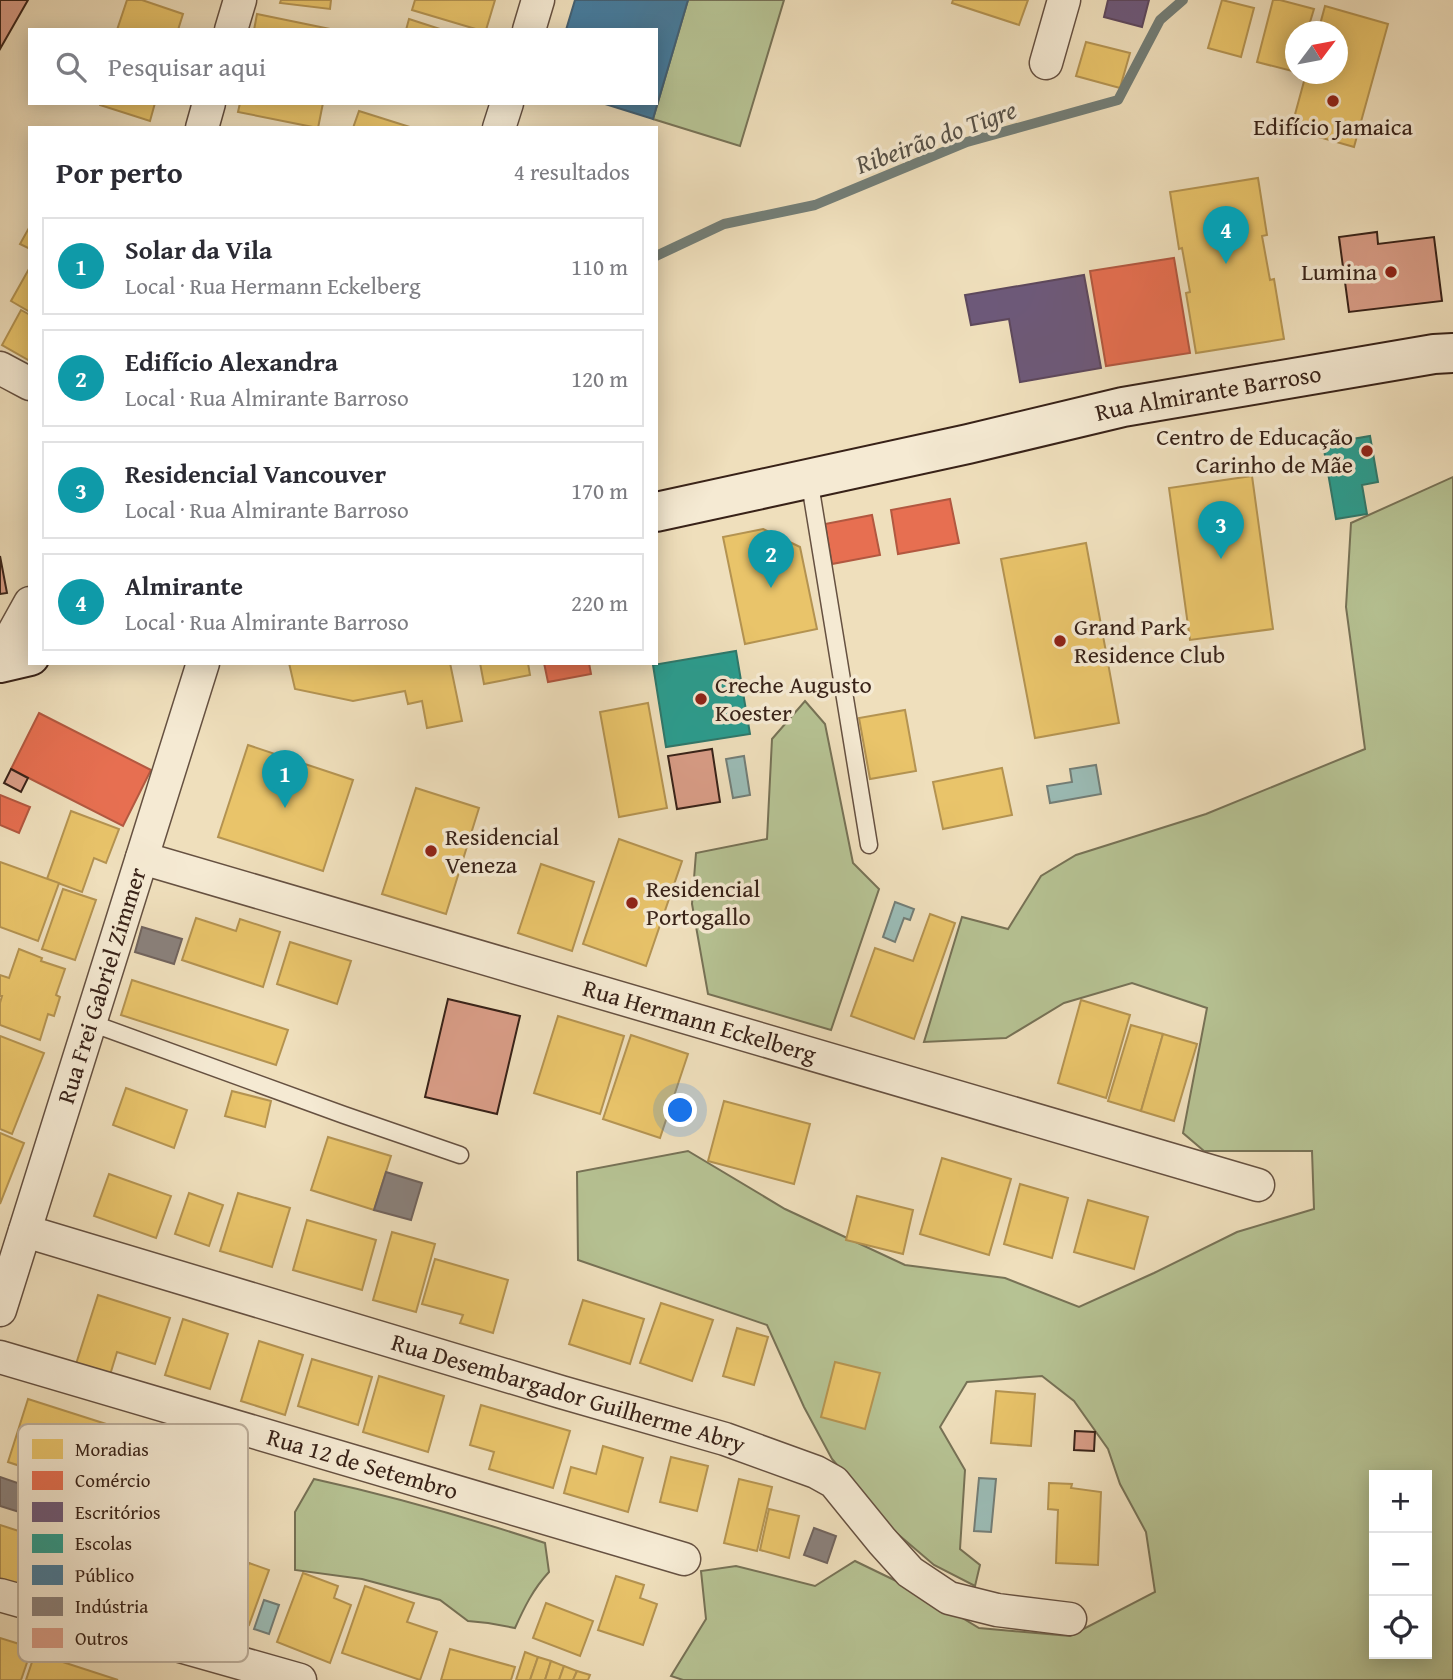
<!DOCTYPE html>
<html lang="pt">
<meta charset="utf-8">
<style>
:root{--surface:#fff;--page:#f2f2f3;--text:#2b2b33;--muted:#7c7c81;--line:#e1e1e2;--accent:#7c3aed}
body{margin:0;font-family:"Gentium Book Plus",serif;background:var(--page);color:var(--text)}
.controls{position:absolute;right:21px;bottom:21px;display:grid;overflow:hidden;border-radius:0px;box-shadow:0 4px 18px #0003}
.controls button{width:63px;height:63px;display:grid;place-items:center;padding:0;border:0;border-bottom:2px solid var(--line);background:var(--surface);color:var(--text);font:35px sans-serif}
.compass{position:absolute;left:1285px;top:21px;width:63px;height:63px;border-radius:50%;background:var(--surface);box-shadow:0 4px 18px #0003;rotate:58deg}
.you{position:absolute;left:681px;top:1111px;width:24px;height:24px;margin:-18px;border:5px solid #fff;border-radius:50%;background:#1a73e8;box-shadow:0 0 0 10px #1a73e833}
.badge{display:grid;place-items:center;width:46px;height:46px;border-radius:50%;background:var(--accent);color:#fff;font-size:23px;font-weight:700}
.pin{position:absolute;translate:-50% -58px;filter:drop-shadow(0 2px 4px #0008)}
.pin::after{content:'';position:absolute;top:37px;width:24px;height:21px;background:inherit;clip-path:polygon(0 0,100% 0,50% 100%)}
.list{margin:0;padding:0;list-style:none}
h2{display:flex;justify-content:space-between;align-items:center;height:91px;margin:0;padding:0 28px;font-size:30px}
h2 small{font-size:23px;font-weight:400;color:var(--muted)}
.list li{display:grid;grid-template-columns:46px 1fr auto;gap:21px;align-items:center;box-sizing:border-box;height:98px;margin:0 14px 14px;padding:0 14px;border:2px solid var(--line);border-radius:0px}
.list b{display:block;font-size:26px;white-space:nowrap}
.list p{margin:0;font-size:23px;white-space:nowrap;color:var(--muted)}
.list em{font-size:23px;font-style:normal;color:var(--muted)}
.icon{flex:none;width:38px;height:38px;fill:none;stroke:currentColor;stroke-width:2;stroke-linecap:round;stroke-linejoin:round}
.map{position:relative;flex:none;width:1453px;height:1680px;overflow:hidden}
.search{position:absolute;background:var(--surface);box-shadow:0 4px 18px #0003;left:28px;top:28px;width:630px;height:77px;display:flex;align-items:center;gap:18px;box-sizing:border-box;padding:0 24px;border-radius:0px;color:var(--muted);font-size:26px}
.panel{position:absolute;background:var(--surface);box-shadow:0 4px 18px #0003;left:28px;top:126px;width:630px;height:539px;border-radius:0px}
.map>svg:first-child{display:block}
.green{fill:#b6c293;stroke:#777256;stroke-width:2;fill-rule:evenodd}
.water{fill:#9bbcb6;stroke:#737e77;stroke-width:2}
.homes{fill:#e9c46a;stroke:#b49351;stroke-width:2}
.shops{fill:#e76f51;stroke:#b25840;stroke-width:2}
.offices{fill:#6d597a;stroke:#5d485d;stroke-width:2}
.schools{fill:#2a9d8f;stroke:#2e786b;stroke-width:2}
.public{fill:#457b9d;stroke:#416075;stroke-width:2}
.industry{fill:#8a817c;stroke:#71645e;stroke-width:2}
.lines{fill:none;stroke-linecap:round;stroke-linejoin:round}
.stream{stroke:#737e77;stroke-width:10}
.building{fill:#d99d87;stroke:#382218;stroke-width:2}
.lane-casing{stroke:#665141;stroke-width:19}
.street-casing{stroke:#665141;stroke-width:35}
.secondary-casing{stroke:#382218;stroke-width:42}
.lane{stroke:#f5ead3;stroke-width:16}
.street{stroke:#f5ead3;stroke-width:32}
.secondary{stroke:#f5ead3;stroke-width:38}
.poi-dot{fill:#8f2418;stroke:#f5ead3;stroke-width:2.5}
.labels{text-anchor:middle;stroke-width:7;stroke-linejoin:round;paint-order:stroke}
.poi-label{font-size:24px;fill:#382218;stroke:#f5ead3;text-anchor:start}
.street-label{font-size:24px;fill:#382218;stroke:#f5ead3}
.water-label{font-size:26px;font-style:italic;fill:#565047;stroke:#f5ead3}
.key{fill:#f5ead3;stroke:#bcae9b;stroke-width:2}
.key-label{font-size:19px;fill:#382218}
</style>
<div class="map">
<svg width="1453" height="1680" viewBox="0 0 1453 1680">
<rect width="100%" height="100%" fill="#efdfbc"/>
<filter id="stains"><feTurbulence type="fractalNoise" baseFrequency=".00286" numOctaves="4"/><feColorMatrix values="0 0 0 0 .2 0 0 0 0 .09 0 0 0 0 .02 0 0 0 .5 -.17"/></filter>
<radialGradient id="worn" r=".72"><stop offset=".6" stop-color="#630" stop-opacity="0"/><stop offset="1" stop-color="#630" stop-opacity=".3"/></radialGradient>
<!-- green -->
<g class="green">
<path d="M688,0H784L740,146L653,119Z"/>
<path d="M1453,477V1680H683L671,1676L706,1619L701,1571L736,1566L815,1586L855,1561L921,1593L979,1628L1070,1636L1155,1592L1146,1532L1120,1484L1108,1449L1074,1401L1042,1376L967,1382L940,1427L965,1470L960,1549L980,1565L975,1586L934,1565L893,1530L832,1459L804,1407L767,1325L578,1260L577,1172L688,1151L785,1209L905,1265L1005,1278L1079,1307L1154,1273L1237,1232L1314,1209L1312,1151H1204L1183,1133L1207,1008L1132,983L1064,1003L1006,1038L924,1042L962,917L1008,929L1041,876L1076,855L1206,814L1365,749L1346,607L1351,523ZM1374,1475H1427V1654H1374Z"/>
<path d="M805,701L825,724L853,863L879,889L831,1030L708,994L692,904L696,853L767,839L772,739Z"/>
<path d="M314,1479C392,1496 469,1518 545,1543L549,1572C533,1589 524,1608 515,1628L488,1623L468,1621L440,1600L362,1579L295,1570V1512Z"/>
</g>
<!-- water -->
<g class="water">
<path d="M744,756L750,795L733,798L726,759Z"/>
<path d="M1096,765L1101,794L1050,803L1047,786L1072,782L1070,769Z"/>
<path d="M895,902L914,909L910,920L904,918L895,942L883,937Z"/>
<path d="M979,1478L996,1479L991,1532L974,1531Z"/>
<path d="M264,1600L279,1605L269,1634L254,1629Z"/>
</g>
<!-- homes -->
<g class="homes">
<path d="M127,0H142L183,14L178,30H117Z"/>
<path d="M281,0H331L330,9L280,3Z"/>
<path d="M415,0H495L486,30H479L412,10Z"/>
<path d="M953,0H1028L1019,25L952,3Z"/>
<path d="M1222,0L1254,8L1241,57L1208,48Z"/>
<path d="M1273,0H1280L1314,9L1307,32H1296V72L1257,62Z"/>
<path d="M1325,6L1388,24L1354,147L1291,129L1306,74H1338V32H1318Z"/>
<path d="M257,14L335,30H254Z"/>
<path d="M409,19L443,30H406Z"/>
<path d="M1086,42L1130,53L1120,88L1076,76Z"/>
<path d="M100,103H155L150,121L100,105Z"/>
<path d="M240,103H323L318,128L238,112Z"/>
<path d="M359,111L413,128H353Z"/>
<path d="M1258,178L1267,235L1262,236L1270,280L1274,279L1284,339L1196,353L1186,293L1190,292L1182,248L1179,249L1170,192Z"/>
<path d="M30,226V249L20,244Z"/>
<path d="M30,267V312L11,301Z"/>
<path d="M21,310L30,315V361L2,345Z"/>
<path d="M1252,476L1273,629L1190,640L1169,488Z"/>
<path d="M763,529L800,547L817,629L745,644L723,537Z"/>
<path d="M1086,543L1119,723L1035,738L1001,559Z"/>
<path d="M289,663H450L462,721L427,728L422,701L408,704L405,691L353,701L295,689Z"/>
<path d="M480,663H528L530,675L484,684Z"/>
<path d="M648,703L667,808L619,817L600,712Z"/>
<path d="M905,710L916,771L870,779L859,718Z"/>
<path d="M248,745L353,780L323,871L218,837Z"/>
<path d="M1002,768L1012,815L943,829L933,782Z"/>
<path d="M416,788L479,808L446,914L382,894Z"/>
<path d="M71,811L119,829L106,863L94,858L82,892L47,879Z"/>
<path d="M619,839L682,861L646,966L583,944Z"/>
<path d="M0,862L59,883L38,941L0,927Z"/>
<path d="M541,864L594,882L572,951L518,933Z"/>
<path d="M63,889L96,900L75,960L42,949Z"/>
<path d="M930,914L955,923L914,1039L851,1016L875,948L913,961Z"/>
<path d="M196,918L236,931L240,919L280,932L263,987L182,960Z"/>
<path d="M290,942L351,961L337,1004L277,984Z"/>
<path d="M19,949L42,958L41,961L65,969L56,995L60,997L54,1016L48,1014L40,1040L0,1025V1003L2,996H0V975L9,978Z"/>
<path d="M132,980L288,1030L276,1065L121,1015Z"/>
<path d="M1081,1000L1130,1015L1106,1098L1058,1083Z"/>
<path d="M558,1016L624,1036L600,1114L534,1093Z"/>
<path d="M1131,1025L1163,1034L1141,1111L1108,1101Z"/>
<path d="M1163,1034L1197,1044L1174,1121L1141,1111Z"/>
<path d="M631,1035L688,1054L660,1138L603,1119Z"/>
<path d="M0,1036L44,1053L12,1134L0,1129Z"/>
<path d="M126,1088L187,1110L174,1148L113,1125Z"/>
<path d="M232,1091L271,1101L265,1127L225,1116Z"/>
<path d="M724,1101L810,1124L794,1184L708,1161Z"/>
<path d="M0,1133L24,1143L0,1204Z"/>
<path d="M328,1137L391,1156L374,1210L311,1190Z"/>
<path d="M942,1158L1011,1179L989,1255L920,1234Z"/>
<path d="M109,1174L171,1196L156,1238L94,1216Z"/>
<path d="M1020,1184L1068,1198L1052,1258L1004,1244Z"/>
<path d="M189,1193L223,1205L209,1246L175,1234Z"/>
<path d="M238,1193L290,1208L272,1267L220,1251Z"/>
<path d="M857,1196L913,1210L903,1254L846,1240Z"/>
<path d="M1088,1200L1148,1217L1134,1269L1074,1252Z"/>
<path d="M307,1220L376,1240L362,1290L293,1270Z"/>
<path d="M392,1232L435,1244L416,1312L373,1300Z"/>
<path d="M435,1259L508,1280L493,1333L460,1323L463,1315L422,1304Z"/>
<path d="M98,1295L170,1318L155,1364L117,1352L110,1375L76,1364Z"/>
<path d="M583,1300L644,1319L630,1364L569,1344Z"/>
<path d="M661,1303L713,1320L692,1381L640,1363Z"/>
<path d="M183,1319L228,1334L210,1389L165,1375Z"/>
<path d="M737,1328L768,1337L754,1385L723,1376Z"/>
<path d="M259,1341L303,1355L285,1415L241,1401Z"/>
<path d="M312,1359L372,1377L358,1425L298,1406Z"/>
<path d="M835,1362L880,1373L865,1429L821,1417Z"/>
<path d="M379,1376L444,1396L428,1452L363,1432Z"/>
<path d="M996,1391L1035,1394L1031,1446L991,1443Z"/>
<path d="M28,1399L153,1439L132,1503L8,1462Z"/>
<path d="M481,1405L570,1431L553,1488L489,1469L494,1452L470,1445Z"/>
<path d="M603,1446L643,1458L628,1512L564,1493L571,1467L596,1474Z"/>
<path d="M671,1457L708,1466L697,1511L660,1502Z"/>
<path d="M739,1479L772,1487L757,1551L724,1543Z"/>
<path d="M1049,1483L1072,1484L1071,1488L1101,1492L1098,1565L1056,1563L1058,1510L1048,1509Z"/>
<path d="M769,1509L799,1516L789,1558L760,1550Z"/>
<path d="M0,1525L62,1545L46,1594L0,1579Z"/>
<path d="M230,1556L249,1563L230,1618L210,1611Z"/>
<path d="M249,1563L269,1570L249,1625L230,1618Z"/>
<path d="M303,1573L338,1586L334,1598L351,1605L330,1663L277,1642Z"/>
<path d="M616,1576L644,1585L640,1598L657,1604L643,1645L598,1630Z"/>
<path d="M365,1586L414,1603L407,1622L437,1632L420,1680L342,1653Z"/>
<path d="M546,1603L593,1621L580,1656L533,1638Z"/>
<path d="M0,1638L32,1648L21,1680H0Z"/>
<path d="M450,1649L515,1667L511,1680H441Z"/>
<path d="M525,1652L538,1657L530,1680H516Z"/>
<path d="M35,1653L118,1680H26Z"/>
<path d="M538,1657L551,1661L545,1680H530Z"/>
<path d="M551,1661L564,1666L559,1680H545Z"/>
<path d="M564,1666L577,1671L573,1680H559Z"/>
<path d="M577,1671L590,1675L588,1680H573Z"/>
</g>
<!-- shops -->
<g class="shops">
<path d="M1174,258L1190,353L1106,366L1090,271Z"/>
<path d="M950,499L959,543L898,554L891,510Z"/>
<path d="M872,515L880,555L832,564L825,524Z"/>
<path d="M544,663H589L591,674L548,682Z"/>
<path d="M39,713L151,770L123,826L11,769Z"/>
<path d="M0,795L30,807L19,833L0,825Z"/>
</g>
<!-- offices -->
<g class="offices">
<path d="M1108,0H1149L1142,27L1104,17Z"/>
<path d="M1084,275L1101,368L1020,382L1009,319L971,325L965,295Z"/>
</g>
<!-- schools -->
<g class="schools">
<path d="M1370,436L1378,482L1362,485L1367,514L1336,519L1323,444Z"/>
<path d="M736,651L750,734L666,747L653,665Z"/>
</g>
<!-- public -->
<path class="public" d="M575,0H688L653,119L602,103H656V30H566Z"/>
<!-- industry -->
<g class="industry">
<path d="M142,927L182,939L174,964L135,952Z"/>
<path d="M386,1172L422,1183L411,1220L374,1210Z"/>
<path d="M0,1477L41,1491L32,1516L0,1506Z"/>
<path d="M814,1528L836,1536L827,1563L804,1555Z"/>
</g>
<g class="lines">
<!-- stream -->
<path class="stream" d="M656,256L724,224L815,205L967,142L1118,100L1160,20L1183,0"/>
</g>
<!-- building -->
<g class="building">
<path d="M0,0H28L0,49Z"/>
<path d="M1377,232L1378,244L1434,237L1442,301L1349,312L1339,237Z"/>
<path d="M0,556L7,593L0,594Z"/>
<path d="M712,749L720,802L677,809L668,756Z"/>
<path d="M11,769L28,778L21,792L4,783Z"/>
<path d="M448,999L520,1016L497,1114L425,1097Z"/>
<path d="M1075,1431L1095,1432L1094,1451L1074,1450Z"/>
</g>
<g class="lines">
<!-- lane casing -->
<g class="lane-casing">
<g id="lane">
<path d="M809,478L869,845"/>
<path d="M91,1023L344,1115L460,1155"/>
</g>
</g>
<!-- street casing -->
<g class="street-casing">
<g id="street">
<path d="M231,30L240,0"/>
<path d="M529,30L538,0"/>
<path d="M1046,63L1064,0"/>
<path d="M202,128L209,103"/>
<path d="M499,128L507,103"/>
<path d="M0,368L30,384"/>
<path d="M10,639L30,603"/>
<path id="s1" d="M142,858L1258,1185"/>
<path id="s2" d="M25,1231L561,1392L725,1439L816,1472L834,1482L882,1541L910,1572L949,1598L997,1610L1070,1619"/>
<path id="s3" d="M0,1310L203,663"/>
<path id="s4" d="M0,1357L684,1559"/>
<path d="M0,1595L300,1680"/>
</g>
</g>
<!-- secondary casing -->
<g class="secondary-casing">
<g id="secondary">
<path id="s5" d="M656,512L968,444L1123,407L1434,354L1453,353"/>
<path d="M0,663L30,656"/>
</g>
</g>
<!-- lane -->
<use href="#lane" class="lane"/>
<!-- street -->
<use href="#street" class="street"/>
<!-- secondary -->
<use href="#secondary" class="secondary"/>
</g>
<!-- markers -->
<g class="poi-dot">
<circle cx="1333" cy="101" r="7"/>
<circle cx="1391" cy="272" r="7"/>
<circle cx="1367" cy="451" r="7"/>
<circle cx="1060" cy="641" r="7"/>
<circle cx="701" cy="699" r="7"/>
<circle cx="431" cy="851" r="7"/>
<circle cx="632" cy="903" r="7"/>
</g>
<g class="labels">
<!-- poi labels -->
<g class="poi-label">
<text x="1333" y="135" text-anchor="middle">Edifício Jamaica</text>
<text x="1377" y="280" text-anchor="end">Lumina</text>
<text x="1353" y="445" text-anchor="end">Centro de Educação<tspan x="1353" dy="28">Carinho de Mãe</tspan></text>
<text x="1074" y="635">Grand Park<tspan x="1074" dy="28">Residence Club</tspan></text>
<text x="715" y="693">Creche Augusto<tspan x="715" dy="28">Koester</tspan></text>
<text x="445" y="845">Residencial<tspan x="445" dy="28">Veneza</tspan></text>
<text x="646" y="897">Residencial<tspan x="646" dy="28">Portogallo</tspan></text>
</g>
<!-- street labels -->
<g class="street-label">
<text dy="8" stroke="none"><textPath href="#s5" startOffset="565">Rua Almirante Barroso</textPath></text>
<text dy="8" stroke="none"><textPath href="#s3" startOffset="340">Rua Frei Gabriel Zimmer</textPath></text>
<text dy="8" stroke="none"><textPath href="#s1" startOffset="581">Rua Hermann Eckelberg</textPath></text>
<text dy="8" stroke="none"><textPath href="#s2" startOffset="567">Rua Desembargador Guilherme Abry</textPath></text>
<text dy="8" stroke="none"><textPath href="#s4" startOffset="378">Rua 12 de Setembro</textPath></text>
</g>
<!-- water labels -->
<g class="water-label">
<text transform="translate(936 137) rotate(-20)" y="9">Ribeirão do Tigre</text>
</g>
</g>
<!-- legend -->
<rect x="18" y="1424" width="230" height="238" rx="10" class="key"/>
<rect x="32" y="1439" width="31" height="20" fill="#e9c46a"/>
<rect x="32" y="1471" width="31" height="19" fill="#e76f51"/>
<rect x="32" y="1502" width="31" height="20" fill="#6d597a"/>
<rect x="32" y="1534" width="31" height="19" fill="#2a9d8f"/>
<rect x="32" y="1565" width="31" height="20" fill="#457b9d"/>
<rect x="32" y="1597" width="31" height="19" fill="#8a817c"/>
<rect x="32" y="1628" width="31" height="20" fill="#d99d87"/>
<g class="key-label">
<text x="75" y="1456">Moradias</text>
<text x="75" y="1487">Comércio</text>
<text x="75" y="1519">Escritórios</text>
<text x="75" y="1550">Escolas</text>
<text x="75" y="1582">Público</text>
<text x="75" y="1613">Indústria</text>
<text x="75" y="1645">Outros</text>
</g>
<rect width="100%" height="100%" filter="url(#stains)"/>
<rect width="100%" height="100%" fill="url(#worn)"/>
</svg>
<div class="controls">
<button>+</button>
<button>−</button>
<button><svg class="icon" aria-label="locate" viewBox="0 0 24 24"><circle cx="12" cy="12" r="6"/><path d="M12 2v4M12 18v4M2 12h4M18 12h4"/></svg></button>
</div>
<svg class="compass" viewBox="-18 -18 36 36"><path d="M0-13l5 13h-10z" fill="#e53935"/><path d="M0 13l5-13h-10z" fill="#7c7c81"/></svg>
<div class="you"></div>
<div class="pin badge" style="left:285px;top:808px;background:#0f9aa8">1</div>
<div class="pin badge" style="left:771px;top:588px;background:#0f9aa8">2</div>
<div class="pin badge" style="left:1221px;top:559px;background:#0f9aa8">3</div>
<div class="pin badge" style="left:1226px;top:264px;background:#0f9aa8">4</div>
<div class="search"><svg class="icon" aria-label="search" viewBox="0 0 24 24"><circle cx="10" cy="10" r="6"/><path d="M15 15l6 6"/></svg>Pesquisar aqui</div>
<section class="panel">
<h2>Por perto<small>4 resultados</small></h2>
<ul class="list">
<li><span class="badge" style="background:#0f9aa8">1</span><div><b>Solar da Vila</b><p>Local · Rua Hermann Eckelberg</p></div><em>110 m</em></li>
<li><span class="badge" style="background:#0f9aa8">2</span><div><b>Edifício Alexandra</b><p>Local · Rua Almirante Barroso</p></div><em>120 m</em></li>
<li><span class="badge" style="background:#0f9aa8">3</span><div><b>Residencial Vancouver</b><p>Local · Rua Almirante Barroso</p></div><em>170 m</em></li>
<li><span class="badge" style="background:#0f9aa8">4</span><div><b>Almirante</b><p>Local · Rua Almirante Barroso</p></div><em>220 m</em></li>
</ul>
</section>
</div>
